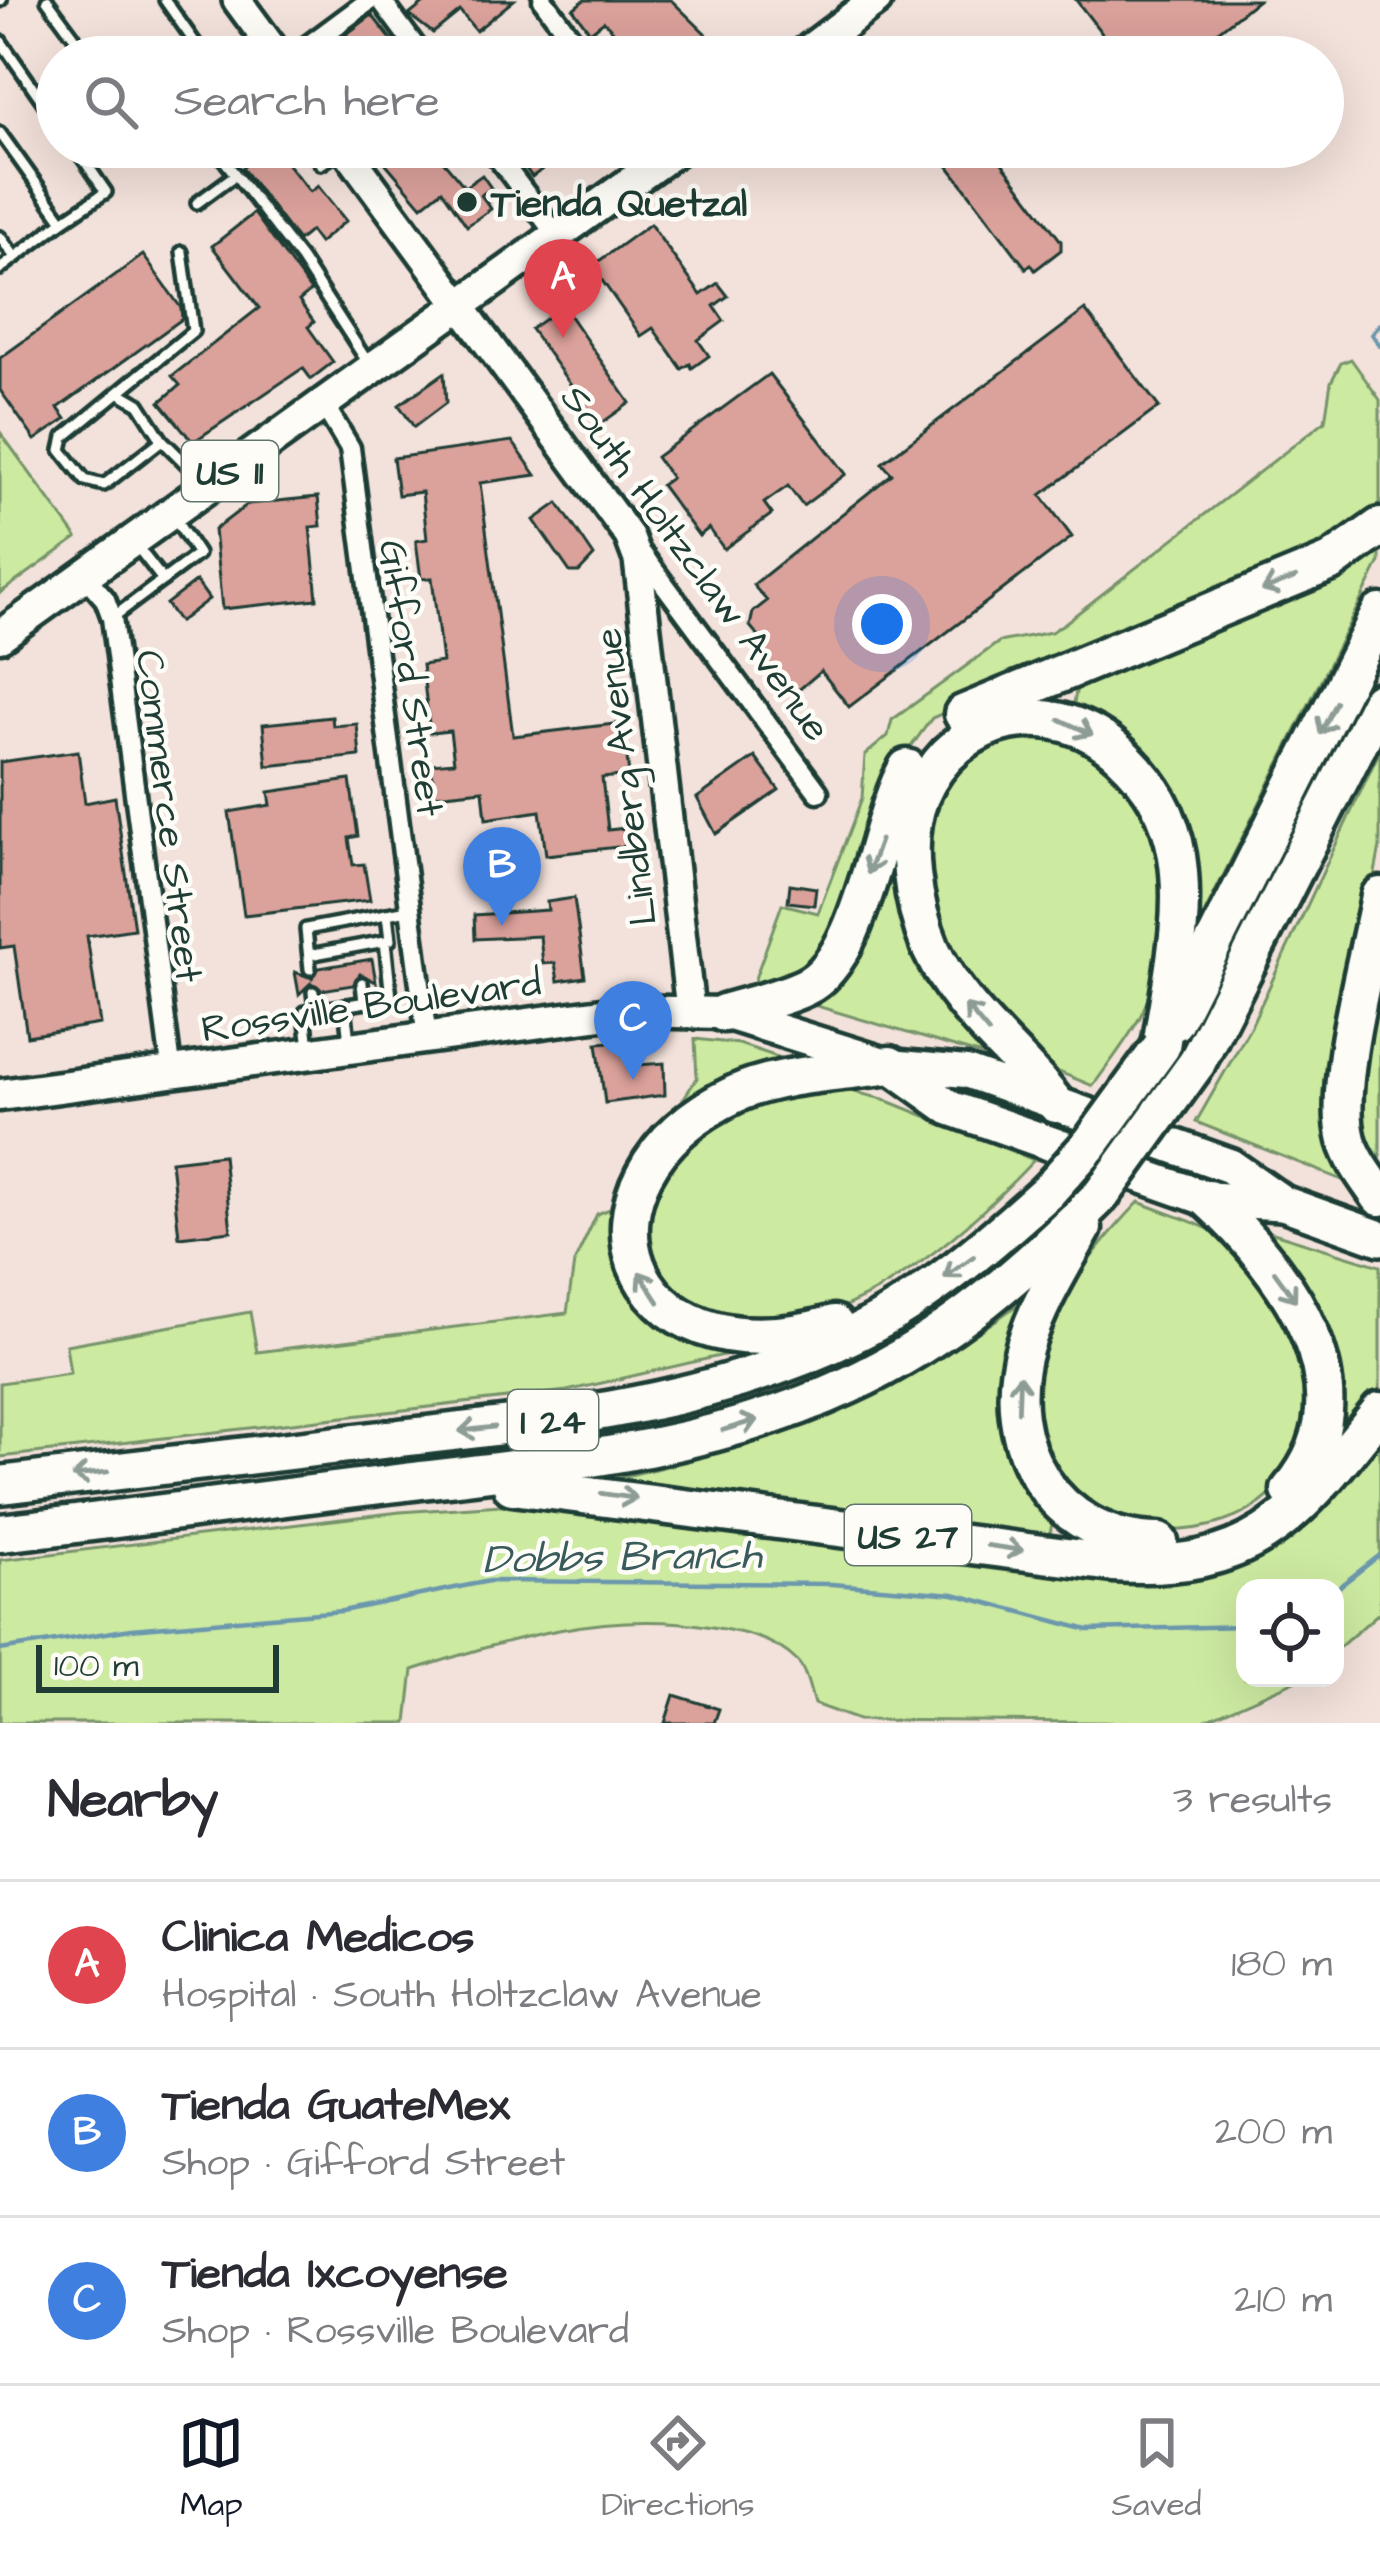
<!DOCTYPE html>
<meta charset="utf-8">
<style>
:root{--surface:#fff;--page:#f7f7f7;--text:#2b2b33;--muted:#7c7c81;--line:#e1e1e2;--accent:#111827}
body{margin:0;font-family:"Architects Daughter",sans-serif;background:var(--page);color:var(--text)}
.controls{position:absolute;right:36px;bottom:36px;display:grid;overflow:hidden;border-radius:24px;box-shadow:0 12px 48px #0002}
.controls button{width:108px;height:108px;display:grid;place-items:center;padding:0;border:0;border-bottom:3px solid var(--line);background:var(--surface);color:var(--text);font:60px sans-serif}
.scale{position:absolute;left:36px;bottom:30px;width:243px;box-sizing:border-box;padding-left:12px;border:6px solid #1f3d34;border-top:0;font-size:33px;line-height:42px;white-space:nowrap;color:#1f3d34;-webkit-text-stroke:9px #fdfcf7;paint-order:stroke}
.you{position:absolute;left:882px;top:624px;width:42px;height:42px;margin:-30px;border:9px solid #fff;border-radius:50%;background:#1a73e8;box-shadow:0 0 0 18px #1a73e833}
.badge{display:grid;place-items:center;width:78px;height:78px;border-radius:50%;background:var(--accent);color:#fff;font-size:39px;font-weight:700}
.pin{position:absolute;translate:-50% -99px;filter:drop-shadow(0 3px 6px #0008)}
.pin::after{content:'';position:absolute;top:63px;width:42px;height:36px;background:inherit;clip-path:polygon(0 0,100% 0,50% 100%)}
.list{margin:0;padding:0;list-style:none}
h2{display:flex;justify-content:space-between;align-items:center;height:156px;margin:0;padding:0 48px;font-size:51px}
h2 small{font-size:39px;font-weight:400;color:var(--muted)}
.list li{display:grid;grid-template-columns:78px 1fr auto;gap:36px;align-items:center;box-sizing:border-box;height:168px;padding:0 48px;border-top:3px solid var(--line)}
.list b{display:block;font-size:45px;white-space:nowrap}
.list p{margin:0;font-size:39px;white-space:nowrap;color:var(--muted)}
.list em{font-size:39px;font-style:normal;color:var(--muted)}
.icon{flex:none;width:66px;height:66px;fill:none;stroke:currentColor;stroke-width:2;stroke-linecap:round;stroke-linejoin:round}
.map{position:relative;flex:none;width:1380px;height:1723px;overflow:hidden}
.search{position:absolute;background:var(--surface);box-shadow:0 12px 48px #0002;left:36px;right:36px;top:36px;height:132px;display:flex;align-items:center;gap:30px;box-sizing:border-box;padding:0 42px;border-radius:66px;color:var(--muted);font-size:45px}
.sheet{height:660px;background:var(--surface)}
nav{display:flex;justify-content:space-around;align-items:center;box-sizing:border-box;height:168px;border-top:3px solid var(--line);background:var(--surface);font-size:33px;color:var(--muted)}
nav a{display:grid;justify-items:center;gap:6px}
nav .on{color:var(--accent)}
.map>svg:first-child{display:block}
.green{fill:#cdeaa1;stroke:#76946a;stroke-width:3}
.lines{fill:none;stroke-linecap:round;stroke-linejoin:round}
.stream{stroke:#6c98ad;stroke-width:4.5}
.building{fill:#dba19b;stroke:#1f3d34;stroke-width:3}
.service-casing{stroke:#1f3d34;stroke-width:18}
.minor-casing{stroke:#1f3d34;stroke-width:27}
.secondary-casing{stroke:#1f3d34;stroke-width:36}
.primary-casing{stroke:#1f3d34;stroke-width:39}
.trunk-casing{stroke:#1f3d34;stroke-width:42}
.motorway-casing{stroke:#1f3d34;stroke-width:45}
.service{stroke:#fdfcf7;stroke-width:9}
.minor{stroke:#fdfcf7;stroke-width:18}
.secondary{stroke:#fdfcf7;stroke-width:27}
.primary{stroke:#fdfcf7;stroke-width:30}
.trunk{stroke:#fdfcf7;stroke-width:33}
.motorway{stroke:#fdfcf7;stroke-width:36}
.motorway-bridge-casing{stroke:#1f3d34;stroke-width:45;stroke-linecap:butt}
.motorway-bridge{stroke:#fdfcf7;stroke-width:36}
.oneway{stroke:#8e9c96}
.poi-dot{fill:#1f3d34;stroke:#fdfcf7;stroke-width:4.5}
.labels{text-anchor:middle;stroke-width:9;stroke-linejoin:round;paint-order:stroke}
.shield{fill:#fdfcf7;stroke:#62766e;stroke-width:3}
.shield-label{font-size:36px;font-weight:bold;fill:#1f3d34}
.poi-label{font-size:39px;font-weight:bold;fill:#1f3d34;stroke:#fdfcf7;text-anchor:start}
.street-label{font-size:39px;fill:#1f3d34;stroke:#fdfcf7}
.water-label{font-size:42px;font-style:italic;fill:#395b5c;stroke:#fdfcf7}
</style>
<div class="map">
<svg width="1380" height="1723" viewBox="0 0 1380 1723">
<rect width="100%" height="100%" fill="#f3e1db"/>
<filter id="ink" filterUnits="userSpaceOnUse"><feTurbulence type="fractalNoise" baseFrequency=".00833" numOctaves="2"/><feDisplacementMap in="SourceGraphic" scale="24" xChannelSelector="R" yChannelSelector="G"/><feConvolveMatrix kernelMatrix="1 2 1 2 8 2 1 2 1" color-interpolation-filters="sRGB"/></filter>
<g filter="url(#ink)">
<!-- green -->
<g class="green">
<path d="M1351,359L1380,400V503L1346,531L1274,569L932,718L890,775L834,932L811,966L770,984H753L782,904L818,913L862,798L865,755L888,736L892,720L999,642L1051,632L1065,623L1325,421L1331,382L1341,363Z"/>
<path d="M0,432L77,538L0,593Z"/>
<path d="M1380,540V562L1188,946L1181,834L1072,714L1079,676Z"/>
<path d="M1051,731C1140,769 1174,820 1164,918C1160,953 1156,985 1140,1017C1127,1041 1109,1063 1093,1086L1049,1068L960,977L932,916L922,866L932,812L958,763L1003,734Z"/>
<path d="M1380,750V847L1334,1086L1355,1185L1196,1122L1250,1028Z"/>
<path d="M886,868L903,871L1012,1064L793,999Z"/>
<path d="M1380,947V1186L1359,1146L1358,1074Z"/>
<path d="M695,1039L739,1044L813,1069L669,1131L633,1287L746,1350L567,1391L0,1457V1383L70,1373L66,1345L250,1312L257,1352L567,1313L574,1263L597,1214L610,1209L697,1078Z"/>
<path d="M834,1087L883,1099L1034,1160C965,1233 857,1332 748,1325C737,1325 724,1318 713,1315C593,1276 658,1142 744,1104C770,1092 806,1092 834,1087Z"/>
<path d="M1139,1202C1176,1217 1224,1229 1252,1258C1275,1281 1289,1326 1304,1355C1318,1382 1310,1404 1304,1433C1288,1516 1199,1543 1125,1525C1115,1522 1099,1521 1090,1516C1079,1510 1069,1491 1062,1481C988,1384 1069,1275 1139,1202Z"/>
<path d="M1254,1227L1380,1266V1400L1359,1425L1335,1410Z"/>
<path d="M1031,1295L1019,1337L1054,1513L1050,1534L1040,1541L607,1480C787,1440 882,1405 1031,1295Z"/>
<path d="M1380,1433V1612L1335,1651V1588H1245V1678H1302L1199,1723L858,1720L814,1704C810,1691 806,1670 797,1661C774,1638 742,1632 712,1627C607,1609 512,1638 413,1670L407,1723H0V1560L400,1512L529,1503L1207,1570Z"/>
</g>
<g class="lines">
<!-- stream -->
<g class="stream">
<path d="M1380,324L1372,334L1380,346"/>
<path d="M1335,1590L1380,1555"/>
<path d="M0,1650L131,1629L342,1611L489,1581L832,1584L954,1594L1088,1630L1245,1626"/>
</g>
</g>
<!-- building -->
<g class="building">
<path d="M428,0H514L476,31L460,11L433,33L409,15Z"/>
<path d="M584,0H671L711,39L689,57H667L663,52L635,57L604,21L590,32L573,9Z"/>
<path d="M1076,0H1258L1185,57H1120Z"/>
<path d="M372,15L405,57H316Z"/>
<path d="M268,147H274L310,192L318,186L346,221L319,243L310,231L298,241L242,168Z"/>
<path d="M383,147H431L465,187L482,175L491,188L481,195L491,209L467,226L442,190L422,206L377,153Z"/>
<path d="M510,147H573L532,177Z"/>
<path d="M934,147H990L1061,241V250L1035,270L1031,264L1026,268Z"/>
<path d="M254,213L311,291L299,301L314,322L308,327L333,362L311,379L303,368L193,442L160,402L180,385L172,376L259,308L212,246Z"/>
<path d="M650,224L701,295L718,283L728,296L714,306L724,321L698,340L709,356L692,368L690,364L682,369L653,328L641,336L592,266Z"/>
<path d="M143,255L181,308L182,319L58,408L66,419L35,440L0,390V358Z"/>
<path d="M563,306L630,403L599,425L531,329Z"/>
<path d="M1085,310L1159,407L1041,495L1072,537L849,707L821,671L794,694L753,645L760,638L750,626L753,612L767,601L753,585L892,474L882,463Z"/>
<path d="M444,373L446,403L414,427L399,405Z"/>
<path d="M769,374L846,474L803,506L788,486L764,503L772,514L724,549L709,528L699,536L661,485L671,478L656,457Z"/>
<path d="M512,441L536,475L480,483L513,736L623,723L629,775L602,778L608,830L635,827L636,845L546,855L540,811L486,819L483,790L435,795L431,764L454,762L450,731L430,733L422,665L442,662L432,578L421,579L416,541L427,539L422,492L398,495L393,458Z"/>
<path d="M318,497L321,526L310,527L317,599L222,609L214,530L248,504Z"/>
<path d="M558,503L594,556L579,572H570L534,520Z"/>
<path d="M196,581L209,599L179,622L166,604Z"/>
<path d="M332,717L333,726L357,724L360,756L267,766L263,724Z"/>
<path d="M78,751L85,803L115,797L134,929L87,936L100,1024L27,1036L14,946L0,948V762Z"/>
<path d="M755,757L779,790L716,834L697,798Z"/>
<path d="M350,780L358,836L349,838L353,865L364,864L370,900L244,915L229,812L271,805L269,792Z"/>
<path d="M790,884L816,888L814,905L788,902Z"/>
<path d="M574,898L585,977L558,981L555,963L543,964L540,936L475,939L474,915L548,910L547,902Z"/>
<path d="M372,959L376,982L360,974L353,985L322,990L311,983L299,994L295,972L312,978L319,968Z"/>
<path d="M622,1041L626,1057L635,1055L637,1065L664,1063L665,1095L605,1103L597,1043Z"/>
<path d="M223,1155L231,1231L179,1237L171,1161Z"/>
<path d="M674,1695L719,1709L714,1723H665Z"/>
</g>
<g class="lines">
<!-- service casing -->
<g class="service-casing">
<g id="service">
<path d="M47,0L89,57"/>
<path d="M165,0L205,57"/>
<path d="M0,1L1,0"/>
<path d="M0,40L57,122"/>
<path d="M0,133L63,221L106,192L75,147"/>
<path d="M156,147H158"/>
<path d="M240,147L224,160L301,259L370,366"/>
<path d="M308,147L321,164L344,149"/>
<path d="M197,203L235,175"/>
<path d="M0,237L15,257"/>
<path d="M182,252L193,331L64,437L61,450L85,480L104,485L162,440L205,483"/>
<path d="M0,269L63,221"/>
<path d="M120,393L139,404L162,440"/>
<path d="M136,545L163,580"/>
<path d="M112,618L198,554L174,518"/>
<path d="M387,914L390,940"/>
<path d="M310,969L306,929L408,910"/>
<path d="M362,983L364,1002"/>
<path d="M313,992L315,1010"/>
<path d="M345,1005L349,1042"/>
<path d="M309,1049L305,1012L391,998L385,941L309,955"/>
</g>
</g>
<!-- minor casing -->
<g class="minor-casing">
<g id="minor">
<path d="M381,0L423,57"/>
<path d="M543,0L585,57"/>
<path d="M293,57L370,0"/>
<path d="M490,147L558,237"/>
<path d="M324,405L350,448L427,1038"/>
<path d="M639,550L818,792"/>
<path d="M84,575L105,599L112,618L172,1074"/>
</g>
</g>
<!-- secondary casing -->
<g class="secondary-casing">
<g id="secondary">
<path d="M237,0L279,57"/>
<path d="M344,147L629,536L638,560L690,1009"/>
</g>
</g>
<!-- primary casing -->
<g class="primary-casing">
<g id="primary">
<path d="M800,57L876,0"/>
<path d="M0,636L680,147"/>
<path d="M0,1095L624,1011L724,1013L890,1065L966,1072L1056,1104"/>
</g>
</g>
<!-- trunk casing -->
<g class="trunk-casing">
<g id="trunk">
<path d="M890,1065L950,1108L1208,1199L1283,1203"/>
<path d="M1056,1104L1230,1166L1283,1203L1380,1238"/>
</g>
</g>
<!-- motorway casing -->
<g class="motorway-casing">
<g id="motorway">
<path d="M963,714L1331,562L1380,527"/>
<path d="M1380,896C1369,955 1332,1085 1347,1140C1353,1161 1368,1179 1380,1197"/>
<path d="M724,1013C750,1005 780,999 805,987C863,960 876,823 907,768"/>
<path d="M1174,1022L1380,613"/>
<path d="M1196,1064L1380,701"/>
<path d="M1056,1104C1015,1050 960,1013 931,949C913,906 902,841 920,797C956,711 1056,694 1121,755C1152,784 1170,814 1177,856C1187,919 1170,985 1161,1047"/>
<path d="M1208,1199C1285,1269 1375,1391 1290,1490"/>
<path d="M1083,1228C1062,1266 1038,1304 1025,1346C996,1444 1054,1541 1159,1542"/>
<path d="M834,1324C618,1387 555,1179 735,1094C781,1073 840,1073 890,1065"/>
<path d="M0,1485C130,1470 260,1455 390,1439C550,1421 712,1405 858,1332C929,1297 990,1243 1048,1191"/>
<path d="M512,1486L1113,1563C1257,1573 1297,1514 1380,1411"/>
<path d="M0,1533C130,1518 259,1500 389,1484C544,1465 706,1452 849,1385C948,1339 1026,1270 1102,1194"/>
</g>
</g>
<!-- service -->
<use href="#service" class="service"/>
<!-- minor -->
<use href="#minor" class="minor"/>
<!-- secondary -->
<use href="#secondary" class="secondary"/>
<!-- primary -->
<use href="#primary" class="primary"/>
<!-- trunk -->
<use href="#trunk" class="trunk"/>
<!-- motorway -->
<use href="#motorway" class="motorway"/>
<!-- motorway-bridge casing -->
<g class="motorway-bridge-casing">
<g id="motorway-bridge">
<path d="M1048,1191L1091,1143L1161,1047"/>
<path d="M1102,1194L1196,1064"/>
</g>
</g>
<!-- motorway-bridge -->
<use href="#motorway-bridge" class="motorway-bridge"/>
</g>
<!-- one-way arrows -->
<defs><path id="oneway-shaft" d="M-6 0H5M1.5-3L5.5 0L1.5 3" fill="none" stroke-width="1.6" stroke-linecap="round" stroke-linejoin="round" transform="scale(3)"/></defs>
<g class="oneway">
<use href="#oneway-shaft" transform="translate(1279 584) rotate(158)"/>
<use href="#oneway-shaft" transform="translate(1328 718) rotate(116)"/>
<use href="#oneway-shaft" transform="translate(1076 727) rotate(25)"/>
<use href="#oneway-shaft" transform="translate(874 857) rotate(110)"/>
<use href="#oneway-shaft" transform="translate(977 1019) rotate(-130)"/>
<use href="#oneway-shaft" transform="translate(959 1267) rotate(144)"/>
<use href="#oneway-shaft" transform="translate(1285 1286) rotate(54)"/>
<use href="#oneway-shaft" transform="translate(649 1287) rotate(-123)"/>
<use href="#oneway-shaft" transform="translate(1019 1393) rotate(-88)"/>
<use href="#oneway-shaft" transform="translate(740 1425) rotate(-17)"/>
<use href="#oneway-shaft" transform="translate(477 1429) rotate(173)"/>
<use href="#oneway-shaft" transform="translate(90 1474) rotate(173)"/>
<use href="#oneway-shaft" transform="translate(619 1496) rotate(8)"/>
<use href="#oneway-shaft" transform="translate(1005 1548) rotate(8)"/>
</g>
</g>
<!-- markers -->
<circle class="poi-dot" cx="467" cy="202" r="12"/>
<g class="labels">
<!-- shield labels -->
<g class="shield">
<rect x="182" y="441" width="96" height="60" rx="9"/>
<rect x="508" y="1390" width="90" height="60" rx="9"/>
<rect x="845" y="1505" width="126" height="60" rx="9"/>
</g>
<g class="shield-label">
<text x="230" y="484">US 11</text>
<text x="553" y="1433">I 24</text>
<text x="908" y="1548">US 27</text>
</g>
<!-- poi labels -->
<g class="poi-label">
<text x="491" y="216">Tienda Quetzal</text>
</g>
<!-- street labels -->
<g class="street-label">
<text transform="translate(697 562) rotate(54)" y="14">South Holtzclaw Avenue</text>
<text transform="translate(413 678) rotate(82)" y="14">Gifford Street</text>
<text transform="translate(624 777) rotate(-97)" y="14">Lindberg Avenue</text>
<text transform="translate(171 816) rotate(83)" y="14">Commerce Street</text>
<text transform="translate(371 1004) rotate(-8)" y="14">Rossville Boulevard</text>
</g>
<!-- water labels -->
<g class="water-label">
<text transform="translate(622 1555) rotate(-1)" y="15">Dobbs Branch</text>
</g>
</g>
</svg>
<div class="controls">
<button><svg class="icon" aria-label="locate" viewBox="0 0 24 24"><circle cx="12" cy="12" r="6"/><path d="M12 2v4M12 18v4M2 12h4M18 12h4"/></svg></button>
</div>
<div class="scale">100 m</div>
<div class="you"></div>
<div class="pin badge" style="left:563px;top:338px;background:#e0444e">A</div>
<div class="pin badge" style="left:502px;top:926px;background:#3f7fe0">B</div>
<div class="pin badge" style="left:633px;top:1080px;background:#3f7fe0">C</div>
<div class="search"><svg class="icon" aria-label="search" viewBox="0 0 24 24"><circle cx="10" cy="10" r="6"/><path d="M15 15l6 6"/></svg>Search here</div>
</div>
<section class="sheet">
<h2>Nearby<small>3 results</small></h2>
<ul class="list">
<li><span class="badge" style="background:#e0444e">A</span><div><b>Clinica Medicos</b><p>Hospital · South Holtzclaw Avenue</p></div><em>180 m</em></li>
<li><span class="badge" style="background:#3f7fe0">B</span><div><b>Tienda GuateMex</b><p>Shop · Gifford Street</p></div><em>200 m</em></li>
<li><span class="badge" style="background:#3f7fe0">C</span><div><b>Tienda Ixcoyense</b><p>Shop · Rossville Boulevard</p></div><em>210 m</em></li>
</ul>
</section>
<nav>
<a class="on"><svg class="icon" aria-label="map" viewBox="0 0 24 24"><path d="M3 6l6-2 6 2 6-2v14l-6 2-6-2-6 2zM9 4v14M15 6v14"/></svg>Map</a>
<a><svg class="icon" aria-label="directions" viewBox="0 0 24 24"><path d="M12 3l9 9-9 9-9-9zM9 14v-3h6M13 9l2 2-2 2"/></svg>Directions</a>
<a><svg class="icon" aria-label="saved" viewBox="0 0 24 24"><path d="M7 4h10v16l-5-4-5 4z"/></svg>Saved</a>
</nav>
